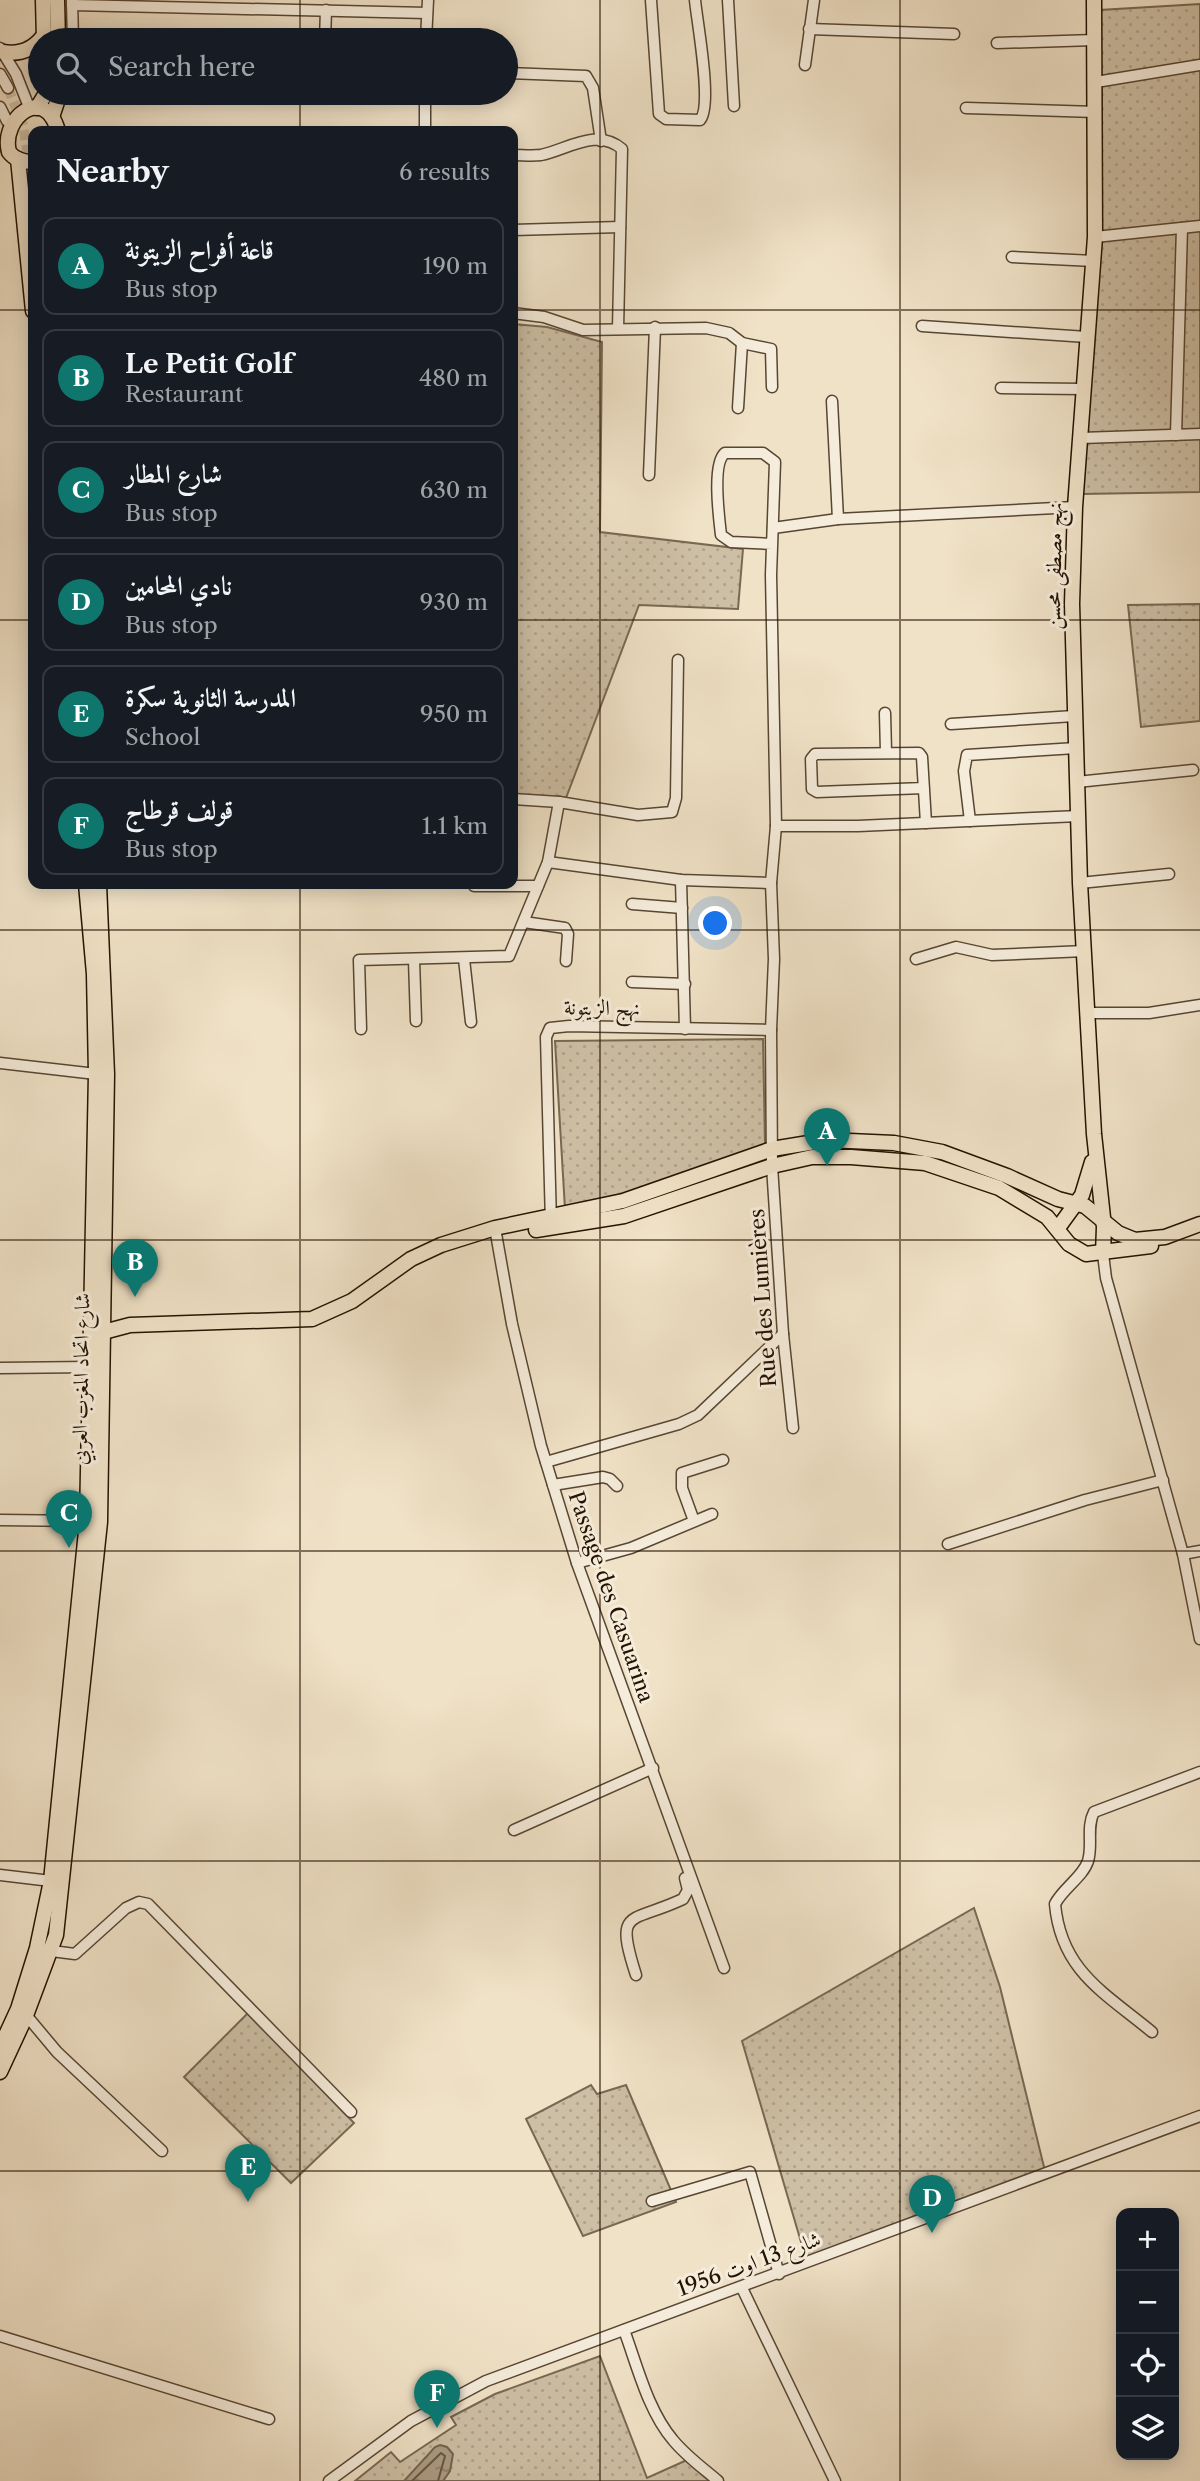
<!DOCTYPE html>
<meta charset="utf-8">
<style>
:root{--surface:#171b24;--page:#242831;--text:#f1f3f6;--muted:#9ea1a6;--line:#363941;--accent:#0f766e}
body{margin:0;font-family:"Libre Caslon Text",Amiri,serif;background:var(--page);color:var(--text)}
.controls{position:absolute;right:21px;bottom:21px;display:grid;overflow:hidden;border-radius:14px;box-shadow:0 4px 18px #0003}
.controls button{width:63px;height:63px;display:grid;place-items:center;padding:0;border:0;border-bottom:2px solid var(--line);background:var(--surface);color:var(--text);font:35px sans-serif}
.you{position:absolute;left:716px;top:924px;width:24px;height:24px;margin:-18px;border:5px solid #fff;border-radius:50%;background:#1a73e8;box-shadow:0 0 0 10px #1a73e833}
.badge{display:grid;place-items:center;width:46px;height:46px;border-radius:50%;background:var(--accent);color:#fff;font-size:23px;font-weight:700}
.pin{position:absolute;translate:-50% -58px;filter:drop-shadow(0 2px 4px #0008)}
.pin::after{content:'';position:absolute;top:37px;width:24px;height:21px;background:inherit;clip-path:polygon(0 0,100% 0,50% 100%)}
.list{margin:0;padding:0;list-style:none}
h2{display:flex;justify-content:space-between;align-items:center;height:91px;margin:0;padding:0 28px;font-size:30px}
h2 small{font-size:23px;font-weight:400;color:var(--muted)}
.list li{display:grid;grid-template-columns:46px 1fr auto;gap:21px;align-items:center;box-sizing:border-box;height:98px;margin:0 14px 14px;padding:0 14px;border:2px solid var(--line);border-radius:14px}
.list b{display:block;font-size:26px;white-space:nowrap}
.list p{margin:0;font-size:23px;white-space:nowrap;color:var(--muted)}
.list em{font-size:23px;font-style:normal;color:var(--muted)}
.icon{flex:none;width:38px;height:38px;fill:none;stroke:currentColor;stroke-width:2;stroke-linecap:round;stroke-linejoin:round}
.map{position:relative;flex:none;width:1200px;height:2481px;overflow:hidden}
.search{position:absolute;background:var(--surface);box-shadow:0 4px 18px #0003;left:28px;top:28px;width:490px;height:77px;display:flex;align-items:center;gap:18px;box-sizing:border-box;padding:0 24px;border-radius:38px;color:var(--muted);font-size:26px}
.panel{position:absolute;background:var(--surface);box-shadow:0 4px 18px #0003;left:28px;top:126px;width:490px;height:763px;border-radius:14px}
.map>svg:first-child{display:block}
.grass{fill:url(#grass-dots);stroke:#786853;stroke-width:2}
.water{fill:url(#water-ripples);stroke:#756450;stroke-width:2}
.lines{fill:none;stroke-linecap:round;stroke-linejoin:round}
.shore{stroke:#685642;stroke-width:2}
.minor-tunnel{stroke:#d1c3a9;stroke-width:10;stroke-dasharray:10 5;stroke-linecap:butt}
.minor-casing{stroke:#574632;stroke-width:13}
.major-casing{stroke:#241201;stroke-width:17}
.minor{stroke:#f5ecdb;stroke-width:10}
.major{stroke:#f0e2c7;stroke-width:14}
.grid{fill:none;stroke:#241201;stroke-width:2;stroke-opacity:0.55}
.labels{text-anchor:middle;stroke-width:6;stroke-linejoin:round;paint-order:stroke}
.street-label{font-size:21px;fill:#241201;stroke:#f5ecdb}
</style>
<div class="map">
<svg width="1200" height="2481" viewBox="0 0 1200 2481">
<defs>
<pattern id="grass-dots" width="8" height="8" patternUnits="userSpaceOnUse" patternTransform="scale(1.75)"><rect width="8" height="8" fill="#cdbfa5"/><path d="M2 2h.1M6 6h.1" fill="none" stroke="#b0a38c" stroke-width="1.8" stroke-linecap="round"/></pattern>
<pattern id="water-ripples" width="26" height="14" patternUnits="userSpaceOnUse" patternTransform="scale(1.75)"><rect width="26" height="14" fill="#ab9b84"/><path d="M2 4q2-2 4 0t4 0M15 11q2-2 4 0t4 0" fill="none" stroke="#8b7d6a"/></pattern>
</defs>
<rect width="100%" height="100%" fill="#f0e2c7"/>
<filter id="stains"><feTurbulence type="fractalNoise" baseFrequency=".00286" numOctaves="4"/><feColorMatrix values="0 0 0 0 .2 0 0 0 0 .09 0 0 0 0 .02 0 0 0 .5 -.17"/></filter>
<radialGradient id="worn" r=".72"><stop offset=".6" stop-color="#630" stop-opacity="0"/><stop offset="1" stop-color="#630" stop-opacity=".3"/></radialGradient>
<!-- grass -->
<g class="grass">
<path d="M1200,4V492L1082,494L1100,10Z"/>
<path d="M513,324L547,327L602,342L600,532L743,549L738,609L639,605L566,798L513,795Z"/>
<path d="M1200,604V721L1141,727L1128,605Z"/>
<path d="M763,1039L765,1145L641,1192L565,1209L555,1041Z"/>
<path d="M974,1908L1000,1987L1045,2171L806,2259L742,2041Z"/>
<path d="M248,2013L354,2123L291,2183L184,2077Z"/>
<path d="M591,2085L597,2094L626,2085L676,2202L583,2236L526,2119Z"/>
<path d="M600,2356L647,2478L687,2460L713,2481H355L391,2452L400,2462L456,2425L451,2417L495,2394Z"/>
</g>
<!-- water -->
<path class="water" d="M440,2445L447,2447L453,2454L450,2471L443,2481H404L435,2447Z"/>
<g class="lines">
<!-- shore -->
<path class="shore" d="M412,2481L441,2453L445,2456L438,2481"/>
<!-- minor-tunnel -->
<path class="minor-tunnel" d="M8,88L23,125L33,186"/>
<!-- minor casing -->
<g class="minor-casing">
<g id="minor">
<path d="M651,0L659,114L666,119L700,120C713,106 697,22 695,0"/>
<path d="M728,0L734,106"/>
<path d="M72,1L73,40"/>
<path d="M72,5L427,13"/>
<path d="M809,29L954,34"/>
<path d="M325,40L326,10"/>
<path d="M426,40L428,0"/>
<path d="M997,43L1095,40"/>
<path d="M0,48L16,74L29,107"/>
<path d="M805,65L814,0"/>
<path d="M506,73L586,76L593,88L601,141"/>
<path d="M0,74L8,88"/>
<path d="M1096,82L1200,65"/>
<path d="M425,93V131"/>
<path d="M0,107L7,121"/>
<path d="M966,108L1096,112"/>
<path d="M513,155C522,155 532,156 541,155C566,150 598,127 622,149L618,329"/>
<path d="M513,230L620,227"/>
<path d="M1095,237L1200,226"/>
<path d="M1012,257L1094,261"/>
<path d="M513,313L544,317L583,330L706,328L729,333L742,343L771,349L772,387"/>
<path d="M922,326L1087,337"/>
<path d="M1001,388L1083,389"/>
<path d="M832,401L838,519"/>
<path d="M738,408L742,343"/>
<path d="M1176,435L1182,228"/>
<path d="M1081,438L1200,434"/>
<path d="M649,475L655,327"/>
<path d="M773,528L838,519L1075,507"/>
<path d="M772,544L731,542L721,535C719,518 712,463 725,453H763L775,462L771,575L776,826L771,883L774,959L771,1030L772,1166L783,1334L793,1428"/>
<path d="M885,713L886,752"/>
<path d="M951,724L1074,716"/>
<path d="M1077,782L1193,770"/>
<path d="M924,788L817,792L812,789L811,759L815,754L919,753L922,757L926,823"/>
<path d="M513,799L559,802L638,815L672,812L676,798L678,660"/>
<path d="M970,821L964,771L967,755L1076,748"/>
<path d="M776,826H858L1079,816"/>
<path d="M548,862L681,880L771,883"/>
<path d="M681,880L685,1029"/>
<path d="M1080,883L1169,874"/>
<path d="M474,886H538"/>
<path d="M632,904L682,908"/>
<path d="M524,922L565,928L568,934L566,961"/>
<path d="M464,959L471,1022"/>
<path d="M916,959L956,947L992,955L1085,951"/>
<path d="M414,960L416,1021"/>
<path d="M632,982L685,984"/>
<path d="M1089,1013H1149L1200,1005"/>
<path d="M361,1029L359,960L509,956L548,862L559,802"/>
<path d="M0,1063L96,1074"/>
<path d="M551,1223L546,1037L550,1028L569,1026L771,1030"/>
<path d="M495,1228L512,1324L541,1446L577,1563L724,1968"/>
<path d="M1103,1254L1106,1278L1183,1554L1200,1639"/>
<path d="M0,1368L91,1367"/>
<path d="M546,1462L679,1424L698,1415L783,1334"/>
<path d="M553,1485L603,1477L610,1479L617,1486"/>
<path d="M0,1520L87,1521"/>
<path d="M694,1521L682,1488V1473L723,1460"/>
<path d="M948,1544L1085,1500L1163,1480"/>
<path d="M1183,1554L1200,1551"/>
<path d="M577,1563L631,1548L712,1514"/>
<path d="M514,1830L653,1768"/>
<path d="M0,1875L51,1881"/>
<path d="M44,1950L75,1954L126,1908L139,1902L148,1904L351,2112"/>
<path d="M636,1975C614,1907 630,1924 683,1899L688,1890L685,1878"/>
<path d="M26,2015L57,2052L162,2151"/>
<path d="M1152,2032C1105,1993 1061,1971 1055,1904C1063,1888 1083,1877 1088,1861C1093,1845 1086,1827 1094,1812L1200,1772"/>
<path d="M652,2201L750,2172L779,2274"/>
<path d="M742,2288L835,2481"/>
<path d="M624,2330C637,2365 648,2411 673,2440C686,2456 703,2468 718,2481"/>
<path d="M0,2336L269,2419"/>
<path d="M329,2481L411,2421L486,2381L1200,2116"/>
</g>
</g>
<!-- major casing -->
<g class="major-casing">
<g id="major">
<path d="M43,0L44,40"/>
<path d="M57,0L58,40"/>
<path d="M1094,0L1095,237L1075,507L1072,604L1080,883L1094,1134L1104,1227L1103,1254"/>
<path d="M3,52C21,55 34,49 44,35"/>
<path d="M37,108L46,93"/>
<path d="M52,117L60,93"/>
<path d="M18,159L33,311"/>
<path d="M33,162C23,162 15,160 9,152C0,118 45,83 58,131"/>
<path d="M1058,1228L1082,1195L1092,1162"/>
<path d="M536,1230L624,1216L772,1166L812,1157H851L925,1163L999,1188L1047,1217L1069,1244L1086,1254L1151,1246"/>
<path d="M96,1334L130,1325L312,1319L352,1301L411,1259L441,1245L495,1228L623,1201L772,1149L827,1140L894,1143L942,1152L1007,1176L1058,1199L1085,1206L1118,1233L1135,1240L1165,1237L1200,1224"/>
<path d="M0,2048L18,2009L37,1948L51,1881L87,1521L96,1074L94,974L86,884"/>
<path d="M0,2072L25,2018L56,1935L100,1522L107,1074L99,884"/>
</g>
</g>
<!-- minor -->
<use href="#minor" class="minor"/>
<!-- major -->
<use href="#major" class="major"/>
</g>
<!-- grid -->
<path class="grid" d="M300,0V40M600,0V2481M900,0V2481M300,93V131M0,310H33M513,310H1200M0,620H33M513,620H1200M300,884V2481M0,930H1200M0,1240H1200M0,1551H1200M0,1861H1200M0,2171H1200"/>
<g class="labels">
<!-- street labels -->
<g class="street-label">
<text transform="translate(1054 566) rotate(-89)" y="7">نهج مصطفى محسن</text>
<text transform="translate(602 1008) rotate(1)" y="7">نهج الزيتونة</text>
<text transform="translate(763 1298) rotate(-94)" y="7">Rue des Lumières</text>
<text transform="translate(81 1379) rotate(-89)" y="7">شارع اتحاد المغرب العربي</text>
<text transform="translate(611 1597) rotate(71)" y="7">Passage des Casuarina</text>
<text transform="translate(749 2264) rotate(-20)" y="7">شارع 13 اوت 1956</text>
</g>
</g>
<rect width="100%" height="100%" filter="url(#stains)"/>
<rect width="100%" height="100%" fill="url(#worn)"/>
</svg>
<div class="controls">
<button>+</button>
<button>−</button>
<button><svg class="icon" aria-label="locate" viewBox="0 0 24 24"><circle cx="12" cy="12" r="6"/><path d="M12 2v4M12 18v4M2 12h4M18 12h4"/></svg></button>
<button><svg class="icon" aria-label="layers" viewBox="0 0 24 24"><path d="M12 4l9 5-9 5-9-5zM3 14l9 5 9-5"/></svg></button>
</div>
<div class="you"></div>
<div class="pin badge" style="left:827px;top:1166px">A</div>
<div class="pin badge" style="left:135px;top:1297px">B</div>
<div class="pin badge" style="left:69px;top:1548px">C</div>
<div class="pin badge" style="left:932px;top:2233px">D</div>
<div class="pin badge" style="left:248px;top:2202px">E</div>
<div class="pin badge" style="left:437px;top:2428px">F</div>
<div class="search"><svg class="icon" aria-label="search" viewBox="0 0 24 24"><circle cx="10" cy="10" r="6"/><path d="M15 15l6 6"/></svg>Search here</div>
<section class="panel">
<h2>Nearby<small>6 results</small></h2>
<ul class="list">
<li><span class="badge">A</span><div><b>قاعة أفراح الزيتونة</b><p>Bus stop</p></div><em>190 m</em></li>
<li><span class="badge">B</span><div><b>Le Petit Golf</b><p>Restaurant</p></div><em>480 m</em></li>
<li><span class="badge">C</span><div><b>شارع المطار</b><p>Bus stop</p></div><em>630 m</em></li>
<li><span class="badge">D</span><div><b>نادي المحامين</b><p>Bus stop</p></div><em>930 m</em></li>
<li><span class="badge">E</span><div><b>المدرسة الثانوية سكرة</b><p>School</p></div><em>950 m</em></li>
<li><span class="badge">F</span><div><b>قولف قرطاج</b><p>Bus stop</p></div><em>1.1 km</em></li>
</ul>
</section>
</div>
